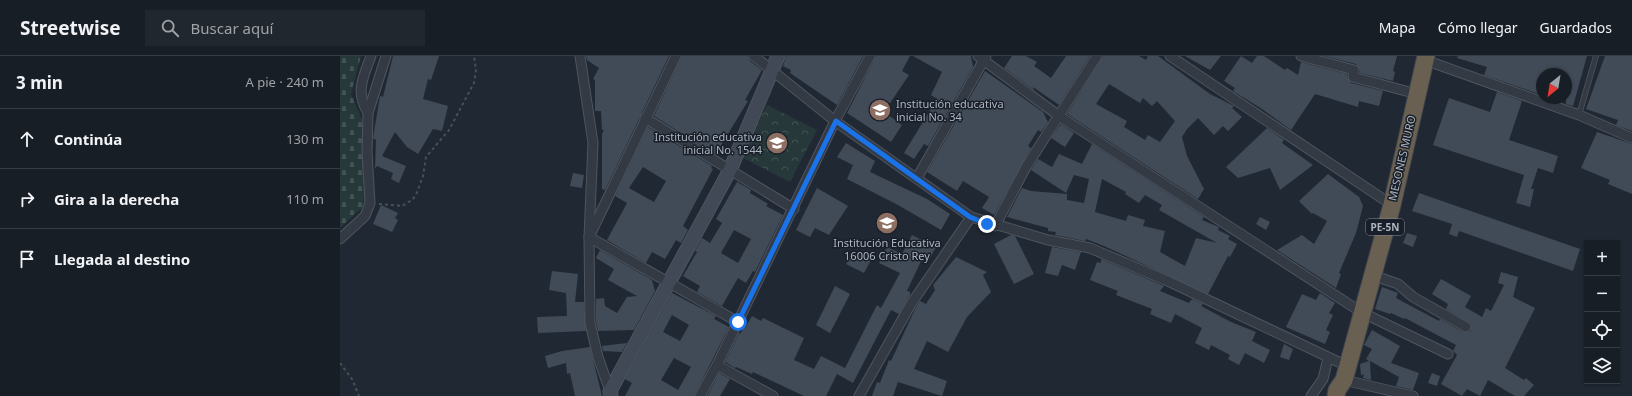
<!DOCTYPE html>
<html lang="es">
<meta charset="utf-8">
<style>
:root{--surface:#181e26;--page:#21272e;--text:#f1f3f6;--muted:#9fa2a7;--line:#363c43}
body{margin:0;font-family:"Noto Sans",sans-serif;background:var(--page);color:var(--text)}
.controls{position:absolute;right:12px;bottom:12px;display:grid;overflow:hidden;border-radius:0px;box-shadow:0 1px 3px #0004}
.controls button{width:36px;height:36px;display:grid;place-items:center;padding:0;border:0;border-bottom:1px solid var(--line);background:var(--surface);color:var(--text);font:20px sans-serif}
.compass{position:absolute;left:1196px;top:12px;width:36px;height:36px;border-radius:50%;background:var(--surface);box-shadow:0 1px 3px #0004;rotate:210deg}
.stop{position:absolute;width:12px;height:12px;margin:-9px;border:3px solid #1a73e8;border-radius:50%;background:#fff}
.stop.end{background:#1a73e8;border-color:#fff;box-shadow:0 1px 4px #0008}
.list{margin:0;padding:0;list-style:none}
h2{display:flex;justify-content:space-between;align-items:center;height:52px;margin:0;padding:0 16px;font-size:17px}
h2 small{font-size:13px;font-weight:400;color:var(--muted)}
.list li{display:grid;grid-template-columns:26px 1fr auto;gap:12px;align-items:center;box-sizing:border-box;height:60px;padding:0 16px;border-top:1px solid var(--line)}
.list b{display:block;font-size:15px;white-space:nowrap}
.list em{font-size:13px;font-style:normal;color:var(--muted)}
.icon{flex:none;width:22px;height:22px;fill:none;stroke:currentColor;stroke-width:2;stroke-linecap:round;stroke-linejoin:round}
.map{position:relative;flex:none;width:1292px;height:340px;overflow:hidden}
header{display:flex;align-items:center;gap:24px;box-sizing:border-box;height:56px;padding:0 20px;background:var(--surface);border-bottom:1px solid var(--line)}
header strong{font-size:19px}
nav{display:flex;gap:22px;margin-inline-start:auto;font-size:14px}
.search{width:280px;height:36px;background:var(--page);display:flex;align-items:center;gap:10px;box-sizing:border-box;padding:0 14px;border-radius:0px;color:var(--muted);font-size:15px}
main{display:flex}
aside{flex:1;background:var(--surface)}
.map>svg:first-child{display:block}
.cemetery{fill:url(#cemetery-stones)}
.park{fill:url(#park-crowns)}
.building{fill:#414b58;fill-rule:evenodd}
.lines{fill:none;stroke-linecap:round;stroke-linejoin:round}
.lane-casing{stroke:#4e555f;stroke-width:6}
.street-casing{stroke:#4e555f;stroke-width:11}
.secondary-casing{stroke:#4e555f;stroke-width:15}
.highway-casing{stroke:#3e454f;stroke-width:19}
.path{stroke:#435356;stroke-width:2;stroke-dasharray:3 3;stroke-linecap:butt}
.lane{stroke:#333a44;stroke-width:4.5}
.street{stroke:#333a44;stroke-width:9}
.secondary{stroke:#414957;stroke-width:13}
.highway{stroke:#6a6051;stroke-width:17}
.route{stroke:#1a73e8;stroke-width:5}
.labels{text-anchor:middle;stroke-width:3;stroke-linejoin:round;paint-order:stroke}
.shield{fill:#191f29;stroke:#818893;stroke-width:1}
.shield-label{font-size:10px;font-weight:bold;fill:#adb5c1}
.poi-label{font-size:11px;fill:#adb5c1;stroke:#191f29;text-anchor:start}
.street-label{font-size:11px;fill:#adb5c1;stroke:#191f29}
</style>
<header>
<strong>Streetwise</strong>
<div class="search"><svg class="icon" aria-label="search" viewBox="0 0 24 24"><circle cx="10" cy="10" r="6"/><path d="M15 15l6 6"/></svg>Buscar aquí</div>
<nav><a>Mapa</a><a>Cómo llegar</a><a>Guardados</a></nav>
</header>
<main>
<aside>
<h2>3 min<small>A pie · 240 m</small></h2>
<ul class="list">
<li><svg class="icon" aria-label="ahead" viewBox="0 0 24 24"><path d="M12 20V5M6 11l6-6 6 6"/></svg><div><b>Continúa</b></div><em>130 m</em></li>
<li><svg class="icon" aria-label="right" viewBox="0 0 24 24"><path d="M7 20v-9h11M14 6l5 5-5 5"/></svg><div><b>Gira a la derecha</b></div><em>110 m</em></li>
<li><svg class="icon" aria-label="arrive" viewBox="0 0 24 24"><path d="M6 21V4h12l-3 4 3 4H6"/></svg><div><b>Llegada al destino</b></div></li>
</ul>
</aside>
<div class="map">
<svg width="1292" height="340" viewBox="0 0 1292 340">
<defs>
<pattern id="cemetery-stones" width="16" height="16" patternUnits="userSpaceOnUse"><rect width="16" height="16" fill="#263839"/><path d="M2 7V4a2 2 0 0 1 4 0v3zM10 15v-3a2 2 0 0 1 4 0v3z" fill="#435354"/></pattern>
<pattern id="park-crowns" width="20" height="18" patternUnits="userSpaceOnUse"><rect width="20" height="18" fill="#263839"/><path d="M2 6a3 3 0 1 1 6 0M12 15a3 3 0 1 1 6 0" fill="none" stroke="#435354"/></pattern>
</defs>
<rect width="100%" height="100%" fill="#202833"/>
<!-- cemetery -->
<path class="cemetery" d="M0,0H21L11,38L22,63L24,150L0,172Z"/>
<!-- park -->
<path class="park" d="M427,49L477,74L450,126L401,101Z"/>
<!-- building -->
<g class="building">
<path d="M53,0H99L91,24L88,23L83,43L108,50L102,75L93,73L78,98L67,91L55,76L42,100L66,110L59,127L51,123L53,117L37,110L35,113L36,84L33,82L40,40L43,41Z"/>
<path d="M246,0H329L265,134L262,133V78L264,74H262L261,55H255V24L253,23L259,12L247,4Z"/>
<path d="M342,0H408L410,5L422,14L405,44L408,45L380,91L383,92L378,100L314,60Z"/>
<path d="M446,0H523L497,49L450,17L451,14L443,10Z"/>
<path d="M536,0H570L562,15L569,19L544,56L562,69L551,86L507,57Z"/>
<path d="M573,0H631L633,11L588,90L584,88L574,103L564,97L597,43L591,39L602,16Z"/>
<path d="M672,0H686L697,6L694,10L711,22L726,0H750L719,49L693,31L694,34L664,12Z"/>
<path d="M763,0H799L806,4L808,0H818L870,38L894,50L892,52L902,61L888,75L883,70L874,79L858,62L847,73L842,81L847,100L864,133L858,143L727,58ZM769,28L800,47L803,42L812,50L817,45L835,65L820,86L808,79L805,84L784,71L787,65L756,48Z"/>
<path d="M845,0H881L870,14Z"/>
<path d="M901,0L912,7L917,0H924L945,14L947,12L958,19L961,6L1007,18L1008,23L1011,27L1043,35L1039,50L1019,45L1018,51L975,38L951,74L922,53L893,35L895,32L884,25Z"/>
<path d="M984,0H1057L1053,15L1055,16L1053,25L1020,17L1019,12L1016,8Z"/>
<path d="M1118,0H1247L1233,50L1226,48V18H1202V39L1144,19L1147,11L1117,2Z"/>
<path d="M1265,0H1292V75L1276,69L1278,64L1246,53Z"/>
<path d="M645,15L703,56L708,66L701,76L698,74L688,90L691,92L654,159L642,152L649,141L623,125L617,135L587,116Z"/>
<path d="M1157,36L1182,45L1169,84L1218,100L1213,117L1198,112L1191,133H1194L1190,151L1176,147L1184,119L1093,89L1109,42L1150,56Z"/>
<path d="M721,68L734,77L725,91L711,82Z"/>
<path d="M308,71L372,110L371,112L373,113L343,170L348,174L341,187L336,184L325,203L312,196L306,207L267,184L287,147L275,140ZM303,111L326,125L314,146L289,132Z"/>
<path d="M927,72L944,84L942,87L973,109L940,134L930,112L898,122L886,111Z"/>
<path d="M1257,76L1292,88V138L1268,128L1270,124L1241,112Z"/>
<path d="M506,87L535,105L530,116L587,143L610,158L601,174L558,149L507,123L513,109L497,101Z"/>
<path d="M752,88L864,161L862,164L879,171L878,174L890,180L888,183L897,188L890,201L888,200L868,238L764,190L746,183L745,185L715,179L716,176L708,175V172L667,161L682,132L691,135L727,138V144L744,147L749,123L734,119L726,137L691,114L698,103L712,111L719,98L742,108ZM762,123L786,136L785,138L799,147L805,139L822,149L819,154L877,187L856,182L845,210L820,196L825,175L803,170L805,164L788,159L786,165L755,156Z"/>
<path d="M233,117L244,119L242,132L230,130Z"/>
<path d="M988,118L1019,141L1023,150L1016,177L999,217L1001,218L996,232L937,194L962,179L974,188L987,165L973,157L972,158L959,145Z"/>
<path d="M397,126L411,134L410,137L428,148L426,150L443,159L415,216L413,215L406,227L398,222L382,250L357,236L360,230L343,220L357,196L355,195L362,182L370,187L382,167L376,163ZM394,174L411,183L398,207L381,197Z"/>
<path d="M477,132L508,150L489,179L475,172L470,181L456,174Z"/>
<path d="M1079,137L1240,193L1233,215L1119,175L1117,181L1109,178L1112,168L1072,155Z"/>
<path d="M41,149L58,157L55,162L58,164L52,176L33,168Z"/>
<path d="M920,161L930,166L926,174L916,168Z"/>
<path d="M1067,177L1077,180L1073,191L1063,187Z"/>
<path d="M572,179L596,191L587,208L581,205L567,235L570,236V239L559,258L551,254L513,327L497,318L486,340H464L413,316L412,318L396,311L395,312L385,306L399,277L400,278L404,271L405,272L412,260L421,265L423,262L464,282L454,304L474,313L481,300L505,312L537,249L541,252L560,217L539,207L547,191L562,198Z"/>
<path d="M671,179L675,180L694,218L674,228L654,188Z"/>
<path d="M712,191L741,196L735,214L722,209L718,220L705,217Z"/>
<path d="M260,194L312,224L315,235L294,274L258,275L256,266V243L264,242L265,250L277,257L287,241L297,240L268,224L274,213L256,202Z"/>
<path d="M513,195L531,204L524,217L506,208Z"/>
<path d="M616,201L647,216L643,219L651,236L627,261L608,296L587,285L574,313L607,325L602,340L558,326L553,340H532L537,326L540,327L549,304L551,305L576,251L580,245L586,248L595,234L593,229Z"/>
<path d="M761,203L824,230L820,235L849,247L852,243L863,248L861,250L891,266L916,276L912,285L930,294L924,307L905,297L899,309L888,303L890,299L871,289L869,294L855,287L862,272L835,258L831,267L810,258L812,253L776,239L778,235L750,224L757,206L761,207Z"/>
<path d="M212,215L238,218L235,246H244L246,275L198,277L197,261L227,260L226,237L209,234Z"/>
<path d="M1161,216L1178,221L1173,241L1195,252L1165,312L1184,324L1186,322L1194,329L1184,340H1175L1148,324L1140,340L1127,333L1122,340L1101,328L1117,299L1113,295L1116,289L1065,262L1064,263L1051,257L1050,258L1035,253L1042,231L1058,237L1056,242L1099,265L1100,263L1123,276H1129L1131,274V268L1106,253L1108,248L1092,238L1101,223L1131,240L1125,251L1142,261L1146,252L1151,255L1164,229L1158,227Z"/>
<path d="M495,230L510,238L490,277L476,269Z"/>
<path d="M332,237L376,260L374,263L389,271L354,340H285L292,327L285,323ZM332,259L349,269L340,285L323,276ZM334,302L351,311L338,334L321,324Z"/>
<path d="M980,237L995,247L989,257L993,259L986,274L990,276L985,288L946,271L962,238L976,244Z"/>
<path d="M1032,274L1060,290L1051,307L1079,317L1073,334L1056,330L1059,321L1030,305L1031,324L1023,322L1024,318L1021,319L1020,308L1029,305L1026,303L1032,293L1024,289Z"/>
<path d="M287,287L282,296L263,295L262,290Z"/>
<path d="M944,288L953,293L949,304L940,301Z"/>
<path d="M250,291L262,340H235L230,317L227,318L226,307L208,312L205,300L222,295Z"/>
<path d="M379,317L390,323L380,340H367Z"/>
<path d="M1092,317L1100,320L1097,330L1088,327Z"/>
</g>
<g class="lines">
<!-- lane casing -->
<g class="lane-casing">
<path id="lane" d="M1239,59L1256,0"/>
</g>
<!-- street casing -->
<g class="street-casing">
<g id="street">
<path d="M240,0L253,87L249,181L250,267L258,301L270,335"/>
<path d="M336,0L249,181L398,266"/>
<path d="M414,0L495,65L631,161L708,184L750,192L830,226L1007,310"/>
<path d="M638,0L719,60L1021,256L1108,298"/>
<path d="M830,0L1052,149"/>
<path d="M961,0L1014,14L1013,21L1077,38"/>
<path d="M1085,4L1239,59L1292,82"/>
<path d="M28,57C15,35 23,22 31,0"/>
<path d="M305,62L454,153"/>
<path d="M577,122L646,0"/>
<path d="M655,170L686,111L757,0"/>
<path d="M0,183L25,160L30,147L27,96L28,57L46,0"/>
<path d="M1032,219L1058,228L1073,241L1126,271"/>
<path d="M377,309L433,340"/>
<path d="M1004,324L1073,340"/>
<path d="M360,340L377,309L495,65L530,0"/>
<path d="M519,340L571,248L631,161"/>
<path d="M971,340L983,323L988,302"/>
</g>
</g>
<!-- secondary casing -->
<g class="secondary-casing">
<path id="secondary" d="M271,340L270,335L390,114L438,0"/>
</g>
<!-- highway casing -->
<g class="highway-casing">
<path id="highway" d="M996,340L997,334L1004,324L1052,149L1086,0"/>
</g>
<!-- path -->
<g class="path">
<path d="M39,148L62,150L72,144L76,139L83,120L86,101L109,74L134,27L136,14L134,0"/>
<path d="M0,307L12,323L19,340"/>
</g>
<!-- lane -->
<use href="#lane" class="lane"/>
<!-- street -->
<use href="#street" class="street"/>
<!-- secondary -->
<use href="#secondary" class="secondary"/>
<!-- highway -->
<use href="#highway" class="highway"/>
</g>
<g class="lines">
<!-- route -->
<path class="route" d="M398,266L496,65L630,161L647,168"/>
</g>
<!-- icons -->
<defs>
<g id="school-disc" transform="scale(1.15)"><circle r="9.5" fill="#8d6e63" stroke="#191f29"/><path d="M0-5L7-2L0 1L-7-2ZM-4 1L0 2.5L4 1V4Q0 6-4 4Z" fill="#fff"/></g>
</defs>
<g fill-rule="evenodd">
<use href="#school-disc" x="540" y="54"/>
<use href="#school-disc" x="437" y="87"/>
<use href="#school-disc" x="547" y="167"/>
</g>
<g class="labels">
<!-- shield labels -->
<rect class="shield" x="1026" y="163" width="38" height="16" rx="3"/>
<g class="shield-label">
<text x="1045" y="175">PE-5N</text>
</g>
<!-- poi labels -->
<g class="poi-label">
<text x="556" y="52">Institución educativa<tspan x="556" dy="13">inicial No. 34</tspan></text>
<text x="422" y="85" text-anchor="end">Institución educativa<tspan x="422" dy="13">inicial No. 1544</tspan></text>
<text x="547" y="191" text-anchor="middle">Institución Educativa<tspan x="547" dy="13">16006 Cristo Rey</tspan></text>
</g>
<!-- street labels -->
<g class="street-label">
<text transform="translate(1062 102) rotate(-77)" y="4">MESONES MURO</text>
</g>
</g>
</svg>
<div class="controls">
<button>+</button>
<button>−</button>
<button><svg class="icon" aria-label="locate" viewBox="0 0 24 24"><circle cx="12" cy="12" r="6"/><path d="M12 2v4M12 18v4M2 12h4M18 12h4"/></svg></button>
<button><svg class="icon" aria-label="layers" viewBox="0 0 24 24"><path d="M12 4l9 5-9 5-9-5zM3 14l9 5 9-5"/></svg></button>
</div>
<svg class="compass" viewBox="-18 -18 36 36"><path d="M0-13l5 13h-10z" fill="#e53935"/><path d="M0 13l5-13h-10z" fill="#9fa2a7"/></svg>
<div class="stop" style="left:398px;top:266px"></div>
<div class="stop end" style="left:647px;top:168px"></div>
</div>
</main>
